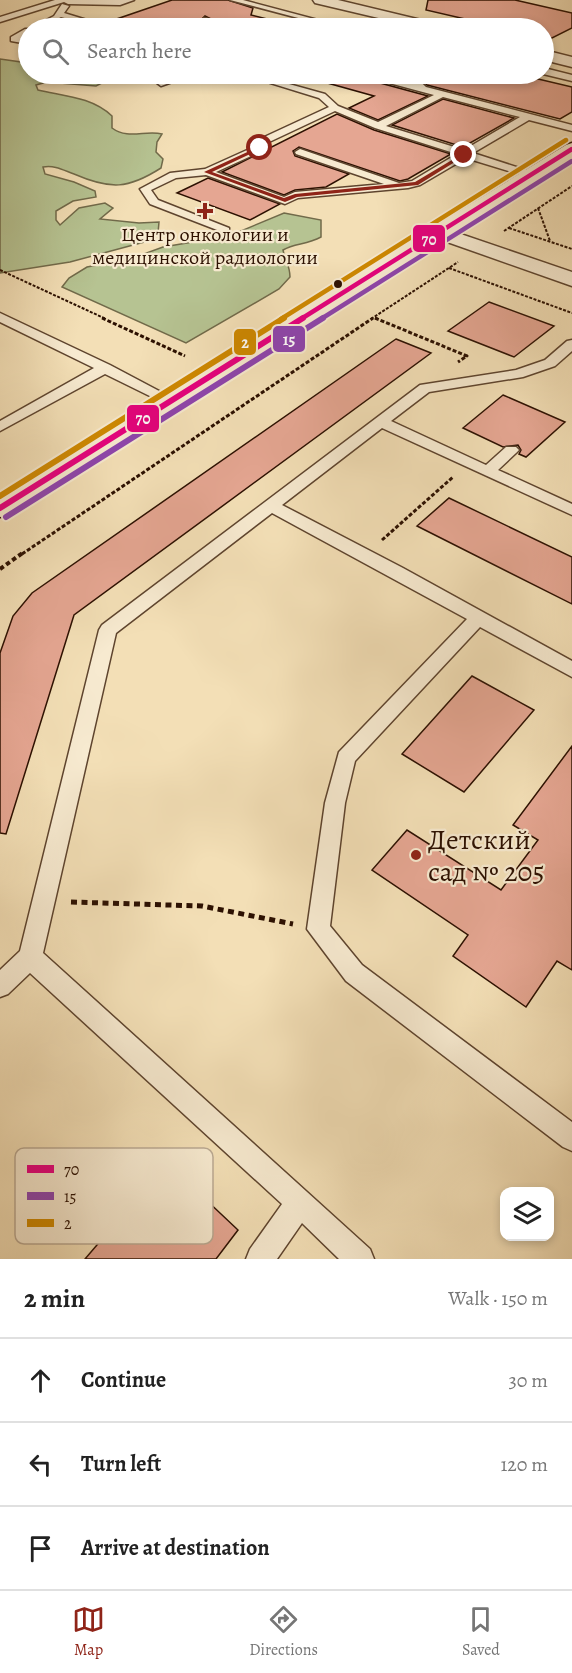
<!DOCTYPE html>
<meta charset="utf-8">
<style>
:root{--surface:#fff;--page:#f2f2f2;--text:#222;--muted:#767676;--line:#e0e0e0;--accent:#8f2418}
body{margin:0;font-family:Alegreya,serif;background:var(--page);color:var(--text)}
.controls{position:absolute;right:18px;bottom:18px;display:grid;overflow:hidden;border-radius:12px;box-shadow:0 3px 9px #0003}
.controls button{width:54px;height:54px;display:grid;place-items:center;padding:0;border:0;border-bottom:2px solid var(--line);background:var(--surface);color:var(--text);font:30px sans-serif}
.stop{position:absolute;width:18px;height:18px;margin:-14px;border:4px solid #8f2418;border-radius:50%;background:#fff}
.stop.end{background:#8f2418;border-color:#fff;box-shadow:0 2px 6px #0008}
.list{margin:0;padding:0;list-style:none}
h2{display:flex;justify-content:space-between;align-items:center;height:78px;margin:0;padding:0 24px;font-size:26px}
h2 small{font-size:20px;font-weight:400;color:var(--muted)}
.list li{display:grid;grid-template-columns:39px 1fr auto;gap:18px;align-items:center;box-sizing:border-box;height:84px;padding:0 24px;border-top:2px solid var(--line)}
.list b{display:block;font-size:22px;white-space:nowrap}
.list em{font-size:20px;font-style:normal;color:var(--muted)}
.icon{flex:none;width:33px;height:33px;fill:none;stroke:currentColor;stroke-width:2;stroke-linecap:round;stroke-linejoin:round}
.map{position:relative;flex:none;width:572px;height:1259px;overflow:hidden}
.search{position:absolute;background:var(--surface);box-shadow:0 3px 9px #0003;left:18px;right:18px;top:18px;height:66px;display:flex;align-items:center;gap:15px;box-sizing:border-box;padding:0 21px;border-radius:33px;color:var(--muted);font-size:22px}
.sheet{height:330px;background:var(--surface)}
nav{display:flex;justify-content:space-around;align-items:center;box-sizing:border-box;height:84px;border-top:2px solid var(--line);background:var(--surface);font-size:16px;color:var(--muted)}
nav a{display:grid;justify-items:center;gap:3px}
nav .on{color:var(--accent)}
.map>svg:first-child{display:block}
.green{fill:#b6c392;stroke:#716a4a;stroke-width:1.5}
.building{fill:#e5a692;stroke:#2c1001;stroke-width:1.5}
.lines{fill:none;stroke-linecap:round;stroke-linejoin:round}
.service-casing{stroke:#5e442e;stroke-width:3}
.minor-casing{stroke:#5e442e;stroke-width:3}
.secondary-casing{stroke:#2c1001;stroke-width:3}
.path-far3{stroke:#2c1001;stroke-width:2;stroke-dasharray:3 1.5;stroke-linecap:butt}
.path-far2{stroke:#2c1001;stroke-width:3;stroke-dasharray:4 2;stroke-linecap:butt}
.path-far1{stroke:#2c1001;stroke-width:4;stroke-dasharray:4.5 3;stroke-linecap:butt}
.path{stroke:#2c1001;stroke-width:5;stroke-dasharray:6 4.5;stroke-linecap:butt}
.service{fill:#f7ead0;fill-rule:evenodd}
.minor{fill:#f7ead0;fill-rule:evenodd}
.secondary{fill:#f7ead0;fill-rule:evenodd}
.bus-1-far1-casing{stroke:#f7ead0;stroke-width:8}
.bus-1-casing{stroke:#f7ead0;stroke-width:10}
.bus-2-far1-casing{stroke:#f7ead0;stroke-width:8}
.bus-2-casing{stroke:#f7ead0;stroke-width:10}
.bus-3-far1-casing{stroke:#f7ead0;stroke-width:8}
.bus-3-casing{stroke:#f7ead0;stroke-width:10}
.bus-1-far1{stroke:#e5007d;stroke-width:4.5}
.bus-1{stroke:#e5007d;stroke-width:6}
.bus-2-far1{stroke:#8e44ad;stroke-width:4.5}
.bus-2{stroke:#8e44ad;stroke-width:6}
.bus-3-far1{stroke:#ce8800;stroke-width:4.5}
.bus-3{stroke:#ce8800;stroke-width:6}
.route{fill:#8f2418}
.poi-dot{fill:#8f2418;stroke:#f7ead0;stroke-width:2}
.bus-dot{fill:#2c1001;stroke:#f7ead0;stroke-width:2}
.labels{text-anchor:middle;stroke-width:4.5;stroke-linejoin:round;paint-order:stroke}
.far-poi-label{font-size:20px;fill:#2c1001;stroke:#f7ead0}
.near-poi-label{font-size:28px;fill:#2c1001;stroke:#f7ead0;text-anchor:start}
.key{fill:#f7ead0;stroke:#baa992;stroke-width:1.5}
.key-label{font-size:16px;fill:#2c1001}
.line-badge{stroke:#f7ead0;stroke-width:2}
.badge-label{font-size:16px;text-anchor:middle;font-weight:bold;fill:#fff}
</style>
<div class="map">
<svg width="572" height="1259" viewBox="0 0 572 1259">
<rect width="100%" height="100%" fill="#f3dfb6"/>
<filter id="stains"><feTurbulence type="fractalNoise" baseFrequency=".00333" numOctaves="4"/><feColorMatrix values="0 0 0 0 .2 0 0 0 0 .09 0 0 0 0 .02 0 0 0 .5 -.17"/></filter>
<radialGradient id="worn" r=".72"><stop offset=".6" stop-color="#630" stop-opacity="0"/><stop offset="1" stop-color="#630" stop-opacity=".3"/></radialGradient>
<!-- green -->
<g class="green">
<path d="M0,59L28,63V74H82L100,84L96,86L47,82L36,85L38,90C64,96 92,97 112,116V128C128,140 145,130 162,134L157,142L156,152L163,159L161,168C128,189 111,190 74,174C63,170 55,165 43,167L45,174L74,182L95,191L96,197L73,201L56,211V220L60,225L79,208L105,203L113,208L100,219L139,223L159,222L158,233L148,241L70,262L0,273Z"/>
<path d="M284,213L321,220V237C306,245 295,243 283,250C285,260 290,266 290,277L279,289L186,343L62,287L69,278L87,267L130,259L163,247L229,236Z"/>
</g>
<!-- building -->
<g class="building">
<path d="M172,0H228L253,8L251,15L304,28H206L213,20L205,16L193,28H115L105,23Z"/>
<path d="M428,0H515L572,13V28L550,39L543,38V28H504L426,10Z"/>
<path d="M295,74H360L362,78L428,96L378,120L349,108L374,96Z"/>
<path d="M415,74H517L572,87V112L560,119L427,85Z"/>
<path d="M443,99L514,118L463,147L392,125Z"/>
<path d="M337,114L374,130L451,154L408,179L400,181L299,147L293,151L295,156L349,174L326,187L295,190L284,195L222,172Z"/>
<path d="M208,178L280,204L250,220L177,193Z"/>
<path d="M489,302L554,326L514,357L448,331Z"/>
<path d="M396,339L431,353L74,615L6,834L0,833V653L13,616L32,593Z"/>
<path d="M503,395L565,422L526,457L519,454L521,450L518,445L503,447L463,428Z"/>
<path d="M449,498L572,557V604L417,526Z"/>
<path d="M472,676L534,710L464,792L402,754Z"/>
<path d="M572,746V970L557,961L526,1007L453,956L468,935L372,870L407,830L501,890L538,840L513,825Z"/>
<path d="M167,1163L238,1230L216,1259H85Z"/>
</g>
<g class="lines">
<!-- service casing -->
<g class="service-casing">
<g id="service">
<path d="M55,0H134L120,5L68,4L64,2L0,22V17Z"/>
<path d="M230,0H243L348,28H336Z"/>
<path d="M62,4L69,6L64,13L113,28H102L61,17L40,28H31L54,16Z"/>
<path d="M204,18L211,20L203,28H195Z"/>
<path d="M25,29H28V34L21,38L28,40V44L11,41V37Z"/>
<path d="M544,68L572,75V81L543,74Z"/>
<path d="M183,74H195L161,86L157,83Z"/>
<path d="M241,74H253L325,94L338,106L378,122L434,95L363,76L362,74H375L412,83L404,74H412L426,87L572,125V131L529,120L473,153L535,173L536,175L531,178L466,158L420,185L408,188L298,198L285,204L206,175L176,178L151,190L158,200L229,228V232L225,233L150,204L140,189L170,173L205,169L256,146L260,139L329,107L319,98ZM443,97L520,117L464,150L386,126ZM335,111L375,128L457,154L412,181L399,183L300,149L295,152L296,154L384,184L295,192L284,197L216,172L264,150L267,143Z"/>
<path d="M0,313L110,365L178,401L176,404H166L105,374L0,431V421L94,368L0,322Z"/>
<path d="M572,340V351L555,366L523,377L429,392L391,421L486,465L506,447H516L519,450L516,453L498,470L572,504V515L382,428L282,505L403,568L572,661V677L480,627L355,761L345,803L330,926L362,965L572,1122V1151L563,1147L346,981L307,929L325,803L339,752L467,619L272,513L116,633L43,953L370,1249L374,1259H339L302,1223L277,1259H246L250,1249L282,1204L30,973L8,994L0,997V970L20,951L99,630L102,625L420,385L516,370L545,360L567,341Z"/>
</g>
</g>
<!-- minor casing -->
<g class="minor-casing">
<g id="minor">
<path d="M313,0H338L442,25L444,28H421L315,3Z"/>
<path d="M544,50L572,57V67L544,60Z"/>
<path d="M440,227L572,272V286L433,237L430,233L433,229Z"/>
</g>
</g>
<!-- secondary casing -->
<g class="secondary-casing">
<path id="secondary" d="M572,143V157L10,515L0,517V495L566,145Z"/>
</g>
<!-- path-far3 -->
<g class="path-far3">
<path d="M538,208L550,241"/>
<path d="M509,228L572,249"/>
<path d="M504,231L572,186"/>
<path d="M449,268L572,313"/>
<path d="M0,270L106,319"/>
<path d="M375,318L378,319"/>
<path d="M371,319L458,262"/>
</g>
<!-- path-far2 -->
<g class="path-far2">
<path d="M102,318L185,356"/>
<path d="M375,318L467,356L458,362"/>
<path d="M382,540L453,477"/>
<path d="M22,554L373,318"/>
</g>
<!-- path-far1 -->
<path class="path-far1" d="M0,569L24,552"/>
<!-- path -->
<path class="path" d="M71,902L202,906L293,924"/>
<!-- service -->
<use href="#service" class="service"/>
<!-- minor -->
<use href="#minor" class="minor"/>
<!-- secondary -->
<use href="#secondary" class="secondary"/>
<!-- bus-1-far1 casing -->
<g class="bus-1-far1-casing">
<path id="bus-1-far1" d="M301,319L572,149"/>
</g>
<!-- bus-1 casing -->
<g class="bus-1-casing">
<path id="bus-1" d="M0,508L303,318"/>
</g>
<!-- bus-2-far1 casing -->
<g class="bus-2-far1-casing">
<path id="bus-2-far1" d="M321,319L572,161"/>
</g>
<!-- bus-2 casing -->
<g class="bus-2-casing">
<path id="bus-2" d="M6,517L323,318"/>
</g>
<!-- bus-3-far1 casing -->
<g class="bus-3-far1-casing">
<path id="bus-3-far1" d="M281,319L566,140"/>
</g>
<!-- bus-3 casing -->
<g class="bus-3-casing">
<path id="bus-3" d="M0,496L284,318"/>
</g>
<!-- bus-1-far1 -->
<use href="#bus-1-far1" class="bus-1-far1"/>
<!-- bus-1 -->
<use href="#bus-1" class="bus-1"/>
<!-- bus-2-far1 -->
<use href="#bus-2-far1" class="bus-2-far1"/>
<!-- bus-2 -->
<use href="#bus-2" class="bus-2"/>
<!-- bus-3-far1 -->
<use href="#bus-3-far1" class="bus-3-far1"/>
<!-- bus-3 -->
<use href="#bus-3" class="bus-3"/>
</g>
<!-- route -->
<path class="route" d="M258,147L263,148L212,172L284,198L295,194L415,182L462,154L466,155L418,185L297,197L285,202L204,172Z"/>
<!-- markers -->
<g class="poi-dot">
<path d="M202 202h6v6h6v6h-6v6h-6v-6h-6v-6h6z"/>
<circle cx="416" cy="855" r="6"/>
</g>
<circle class="bus-dot" cx="338" cy="284" r="5"/>
<g class="labels">
<!-- far-poi labels -->
<g class="far-poi-label">
<text x="205" y="241">Центр онкологии и<tspan x="205" dy="23">медицинской радиологии</tspan></text>
</g>
<!-- near-poi labels -->
<g class="near-poi-label">
<text x="428" y="849">Детский<tspan x="428" dy="32">сад № 205</tspan></text>
</g>
</g>
<!-- legend -->
<rect x="15" y="1148" width="198" height="96" rx="9" class="key"/>
<rect x="27" y="1165" width="27" height="8" fill="#e5007d"/>
<rect x="27" y="1192" width="27" height="8" fill="#8e44ad"/>
<rect x="27" y="1219" width="27" height="8" fill="#ce8800"/>
<g class="key-label">
<text x="64" y="1175">70</text>
<text x="64" y="1202">15</text>
<text x="64" y="1229">2</text>
</g>
<g class="line-badge">
<rect x="412" y="224" width="34" height="29" rx="6" fill="#e5007d"/>
<rect x="272" y="325" width="34" height="28" rx="6" fill="#8e44ad"/>
<rect x="233" y="328" width="24" height="28" rx="6" fill="#ce8800"/>
<rect x="126" y="404" width="34" height="29" rx="6" fill="#e5007d"/>
</g>
<g class="badge-label">
<text x="429" y="245">70</text>
<text x="289" y="345">15</text>
<text x="245" y="348">2</text>
<text x="143" y="424">70</text>
</g>
<rect width="100%" height="100%" filter="url(#stains)"/>
<rect width="100%" height="100%" fill="url(#worn)"/>
</svg>
<div class="controls">
<button><svg class="icon" aria-label="layers" viewBox="0 0 24 24"><path d="M12 4l9 5-9 5-9-5zM3 14l9 5 9-5"/></svg></button>
</div>
<div class="stop" style="left:260px;top:148px"></div>
<div class="stop end" style="left:464px;top:155px"></div>
<div class="search"><svg class="icon" aria-label="search" viewBox="0 0 24 24"><circle cx="10" cy="10" r="6"/><path d="M15 15l6 6"/></svg>Search here</div>
</div>
<section class="sheet">
<h2>2 min<small>Walk · 150 m</small></h2>
<ul class="list">
<li><svg class="icon" aria-label="ahead" viewBox="0 0 24 24"><path d="M12 20V5M6 11l6-6 6 6"/></svg><div><b>Continue</b></div><em>30 m</em></li>
<li><svg class="icon" aria-label="left" viewBox="0 0 24 24"><path d="M17 20v-9H6M10 6l-5 5 5 5"/></svg><div><b>Turn left</b></div><em>120 m</em></li>
<li><svg class="icon" aria-label="arrive" viewBox="0 0 24 24"><path d="M6 21V4h12l-3 4 3 4H6"/></svg><div><b>Arrive at destination</b></div></li>
</ul>
</section>
<nav>
<a class="on"><svg class="icon" aria-label="map" viewBox="0 0 24 24"><path d="M3 6l6-2 6 2 6-2v14l-6 2-6-2-6 2zM9 4v14M15 6v14"/></svg>Map</a>
<a><svg class="icon" aria-label="directions" viewBox="0 0 24 24"><path d="M12 3l9 9-9 9-9-9zM9 14v-3h6M13 9l2 2-2 2"/></svg>Directions</a>
<a><svg class="icon" aria-label="saved" viewBox="0 0 24 24"><path d="M7 4h10v16l-5-4-5 4z"/></svg>Saved</a>
</nav>
